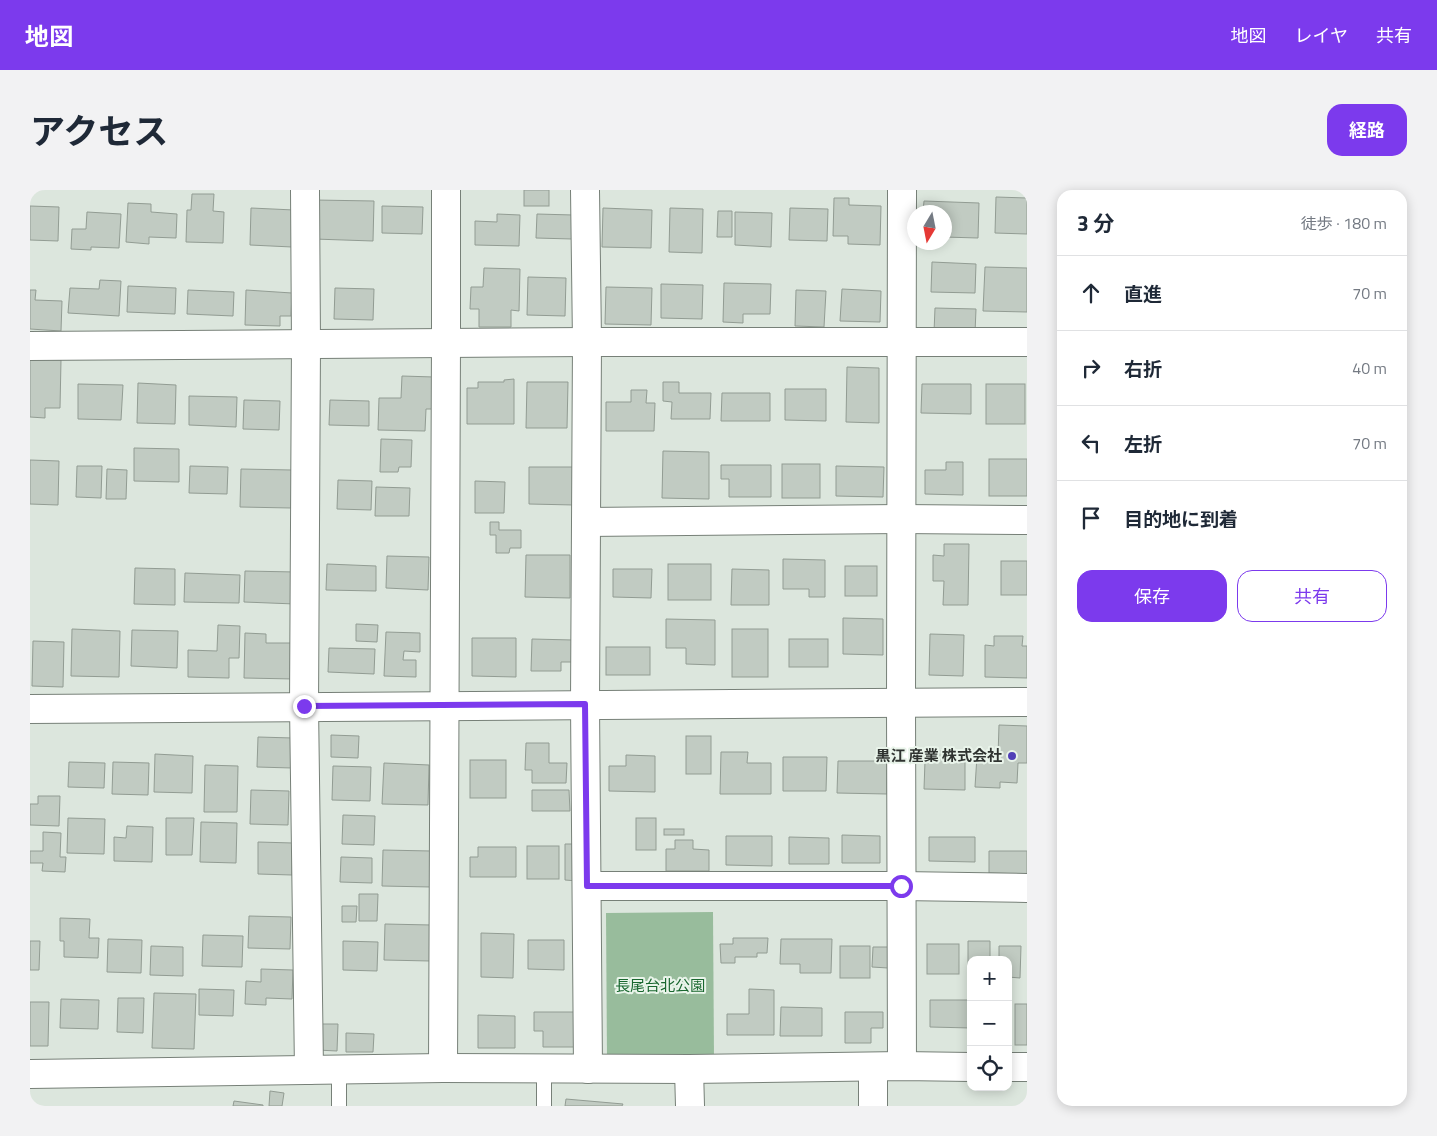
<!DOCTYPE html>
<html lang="ja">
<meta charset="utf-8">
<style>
:root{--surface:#fff;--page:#f2f2f3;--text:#1f2937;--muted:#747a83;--line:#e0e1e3;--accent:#7c3aed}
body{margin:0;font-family:"Titillium Web","Noto Sans JP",sans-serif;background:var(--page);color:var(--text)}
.controls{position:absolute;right:15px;bottom:15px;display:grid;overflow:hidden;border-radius:10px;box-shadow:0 2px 12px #0003}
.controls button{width:45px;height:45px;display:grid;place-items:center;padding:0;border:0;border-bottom:1px solid var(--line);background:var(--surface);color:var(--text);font:25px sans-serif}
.compass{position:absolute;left:877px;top:15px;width:45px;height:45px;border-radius:50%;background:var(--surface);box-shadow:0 2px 12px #0003;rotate:190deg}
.stop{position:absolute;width:15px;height:15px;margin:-11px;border:4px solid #7c3aed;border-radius:50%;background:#fff}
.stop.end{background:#7c3aed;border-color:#fff;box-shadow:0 1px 5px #0008}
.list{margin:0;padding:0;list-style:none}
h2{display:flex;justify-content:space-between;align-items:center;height:65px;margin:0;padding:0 20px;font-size:21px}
h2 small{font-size:16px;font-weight:400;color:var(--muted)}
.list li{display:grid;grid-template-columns:32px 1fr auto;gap:15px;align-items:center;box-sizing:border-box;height:75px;padding:0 20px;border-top:1px solid var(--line)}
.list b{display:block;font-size:19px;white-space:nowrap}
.list em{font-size:16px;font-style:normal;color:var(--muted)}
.actions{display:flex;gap:10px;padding:15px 20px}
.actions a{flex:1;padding:11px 0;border:1px solid var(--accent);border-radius:15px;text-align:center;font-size:18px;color:var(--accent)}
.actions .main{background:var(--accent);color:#fff}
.icon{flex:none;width:28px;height:28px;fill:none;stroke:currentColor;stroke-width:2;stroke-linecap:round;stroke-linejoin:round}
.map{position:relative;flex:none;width:997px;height:916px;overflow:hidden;border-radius:15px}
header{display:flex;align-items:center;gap:30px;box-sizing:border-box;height:70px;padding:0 25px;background:var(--accent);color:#fff}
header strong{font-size:24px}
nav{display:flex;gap:28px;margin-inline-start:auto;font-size:18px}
.intro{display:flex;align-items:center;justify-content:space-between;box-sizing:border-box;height:120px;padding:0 30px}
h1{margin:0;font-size:35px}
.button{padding:12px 22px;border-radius:15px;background:var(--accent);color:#fff;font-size:18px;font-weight:700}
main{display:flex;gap:30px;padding:0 30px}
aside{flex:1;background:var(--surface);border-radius:15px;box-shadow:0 2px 12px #0003}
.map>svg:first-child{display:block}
.green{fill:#98bc9c}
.building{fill:#c1cbc2;stroke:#929c93}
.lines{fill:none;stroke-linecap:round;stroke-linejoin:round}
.service-casing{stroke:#778078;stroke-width:16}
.minor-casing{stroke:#778078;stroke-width:30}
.tertiary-casing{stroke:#778078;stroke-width:30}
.service{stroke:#fff;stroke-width:14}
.minor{stroke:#fff;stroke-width:28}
.tertiary{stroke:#fff;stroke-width:28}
.route{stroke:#7c3aed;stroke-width:6}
.poi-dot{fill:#5140b7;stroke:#e9f4ea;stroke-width:2}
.labels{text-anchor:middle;stroke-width:4;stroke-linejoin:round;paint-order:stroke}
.poi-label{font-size:15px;font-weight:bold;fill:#2f3330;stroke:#e9f4ea;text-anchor:end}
.park-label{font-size:15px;fill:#19672f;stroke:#e9f4ea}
</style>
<header>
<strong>地図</strong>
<nav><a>地図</a><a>レイヤ</a><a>共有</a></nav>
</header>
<div class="intro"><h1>アクセス</h1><a class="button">経路</a></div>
<main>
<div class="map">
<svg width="997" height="916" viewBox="0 0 997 916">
<rect width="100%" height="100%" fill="#dce6dd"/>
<!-- green -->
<path class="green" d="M683,722L684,868L577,869L576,723Z"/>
<!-- building -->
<g class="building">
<rect x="494" y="0" width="25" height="16"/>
<path d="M162,4H184L183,21L194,22L193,53L156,52L157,20H161Z"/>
<path d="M966,7L997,8V44L965,43Z"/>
<path d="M804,8H819V15L851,16L850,55L818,54V46H803Z"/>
<path d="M285,10L344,11L343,51L284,49Z"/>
<path d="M894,11L949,13L948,48L914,47V22H893Z"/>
<path d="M98,13L121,14V22L147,24L146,48L119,47V54L96,52Z"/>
<path d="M0,16L29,17L28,51L0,50Z"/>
<path d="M352,16L393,17L392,44L352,43Z"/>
<path d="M221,18L264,20L262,57L220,55Z"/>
<path d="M573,18L622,20L621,58L572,57Z"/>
<path d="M640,18L673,19L672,63L639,62Z"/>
<path d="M760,18L798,19L797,51L759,50Z"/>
<path d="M688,21H702V47H687Z"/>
<path d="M57,22L91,24L89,58L61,57V60L41,59L42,39H56Z"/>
<path d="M705,22L742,23L741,57L705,55Z"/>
<path d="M467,24L490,25L489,56L445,55V31L467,32Z"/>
<path d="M507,24L543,25L542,49L506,48Z"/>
<path d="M902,72L946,74L945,103L901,102Z"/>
<path d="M955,77L997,78V122L953,121Z"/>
<path d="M454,78L490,79L489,121L481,120V137H449V119H440L441,97H453Z"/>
<path d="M498,87L536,88L535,126L497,125Z"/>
<path d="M70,90L91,91L89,126L38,123L40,98L69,99Z"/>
<path d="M694,93L741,94L740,124H713V133L693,132Z"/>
<path d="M631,94L673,95L672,129L631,128Z"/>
<path d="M98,96L146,98L145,124L97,122Z"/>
<path d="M576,97L622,98L621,135L575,134Z"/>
<path d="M305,98L344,99L343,130L304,129Z"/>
<path d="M812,99L851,101L850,132L810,131Z"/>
<path d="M0,100H6L5,110L32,111L31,141L0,139Z"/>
<path d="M158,100L204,102L203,126L157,124Z"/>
<path d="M216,100L262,103L261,126H250V136L215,135Z"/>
<path d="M766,100L796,101L794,137L765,136Z"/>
<path d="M905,118L946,119L945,143L904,142Z"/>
<path d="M0,169L31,170L30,218H15V228L0,227Z"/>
<path d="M817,177L849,178V233L816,232Z"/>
<path d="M372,186L404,187L403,219H396L395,241L348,240L349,208H371Z"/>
<path d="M484,189V234H437V198H448V192H474V190Z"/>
<path d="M497,192H538L537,238H496Z"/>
<path d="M633,192H649V203H681L680,229H641L642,212L633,211Z"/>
<path d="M108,193L146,195L145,234L107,233Z"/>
<path d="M48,194L93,195L91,230L48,229Z"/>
<path d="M892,194H941V224L891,223Z"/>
<rect x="956" y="194" width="39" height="40"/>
<path d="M755,199H796V231L755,230Z"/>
<path d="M601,200H617L616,213H625L624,241H576V212H601Z"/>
<path d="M692,203H740V231H691Z"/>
<path d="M159,206L207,207L206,237L159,235Z"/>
<path d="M214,210L250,211L249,240L213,239Z"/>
<path d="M300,210L339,211V236L299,235Z"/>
<path d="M351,249L382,250L381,277H369L368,282H350Z"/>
<path d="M104,258L149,259V292L104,291Z"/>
<path d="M633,261L679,262V309L632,308Z"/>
<rect x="959" y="269" width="38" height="37"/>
<path d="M0,270L29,271L28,315L0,314Z"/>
<path d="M916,272H933V305L895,304V280H916Z"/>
<rect x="752" y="274" width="38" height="34"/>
<path d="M691,275H741V307H699V289H691Z"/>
<path d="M47,276H72L71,308L46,307Z"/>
<path d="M160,276L198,277L197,304L159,303Z"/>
<path d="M806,276L854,277L853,307L806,306Z"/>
<path d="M499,277H544V315L499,314Z"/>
<path d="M77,279L97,280L96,309H76Z"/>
<path d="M211,279L262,280L261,318L210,317Z"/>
<path d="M308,290L342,291L341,320L307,319Z"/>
<path d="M445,291L475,292L474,323H445Z"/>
<path d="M346,297L380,298L379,326H345Z"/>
<path d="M460,332H469V340H491V358H480L479,363H466V345H460Z"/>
<path d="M914,354H939L938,415H913L914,391H903V365L914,366Z"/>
<path d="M496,365H540V408L495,407Z"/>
<path d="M357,366L399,367L398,400L356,398Z"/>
<path d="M753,369L795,370V407H779V399H753Z"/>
<rect x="971" y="371" width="26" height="34"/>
<path d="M297,374L346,376V401L296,400Z"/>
<rect x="638" y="374" width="43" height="36"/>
<rect x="815" y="376" width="32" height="30"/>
<path d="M105,378L145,379V415L104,414Z"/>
<path d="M583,379H622L621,408L583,407Z"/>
<path d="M702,379L739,380V415H701Z"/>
<path d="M215,381L266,382L265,414L214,412Z"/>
<path d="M155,383L210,385L209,413L154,412Z"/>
<path d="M813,428L853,429V465L813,464Z"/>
<path d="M636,429L685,430V475L656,474V458H636Z"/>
<path d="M326,434L348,435L347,452L326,451Z"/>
<path d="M188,435L210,436L209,468H199V488L158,487V460L187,461Z"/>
<path d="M42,439L90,441L89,487L41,486Z"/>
<rect x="702" y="439" width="36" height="48"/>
<path d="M102,440L148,441L147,478L101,476Z"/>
<path d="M356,442L390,443V462L374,461L373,470H386V487L354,486Z"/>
<path d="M215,443L236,444V453H265L264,489L214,488Z"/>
<path d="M900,444L934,445L933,486L899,485Z"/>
<path d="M964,446H993L992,456H997V488L955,487V455L964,456Z"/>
<path d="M442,448H486V487L442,486Z"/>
<path d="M502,449L543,450L542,472H531V481H501Z"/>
<rect x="759" y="449" width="39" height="28"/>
<path d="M3,451L34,452L33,497L2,496Z"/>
<rect x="576" y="457" width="44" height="28"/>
<path d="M299,458L345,459L344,484L298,482Z"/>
<path d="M969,535L997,536V573H988L987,593L970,592V598L945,597L947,566L968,567Z"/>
<path d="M301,545L329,546L328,568L301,567Z"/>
<rect x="656" y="546" width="25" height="38"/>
<path d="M228,547L263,548L262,578L227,577Z"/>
<path d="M496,553H519V573H537L536,593H502V580H495Z"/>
<path d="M908,561H924V569H935V600L894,599L895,571H908Z"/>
<path d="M691,562H718L717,573H741V604H690Z"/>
<path d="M125,564L163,566L162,603L124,602Z"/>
<path d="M596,565L625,566V602L579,601V576H596Z"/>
<path d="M753,567H797L796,601H753Z"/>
<rect x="440" y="570" width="36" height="38"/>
<path d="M808,571H857V604L807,603Z"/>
<path d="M39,572L75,573L74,598L38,597Z"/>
<path d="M83,572L119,573L118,605L82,604Z"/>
<path d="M354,573L399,575L398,615L352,614Z"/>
<path d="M175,575L208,576L207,622H174Z"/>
<path d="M303,576L341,577L340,611L302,610Z"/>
<path d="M221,600L259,601L258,635L220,634Z"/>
<path d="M502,600H539L540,621H502Z"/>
<path d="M8,606H30L29,636L0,635V614H8Z"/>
<path d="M313,625L345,626L344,655L312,654Z"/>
<path d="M38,628L75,629L74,664L37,663Z"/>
<path d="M136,628H164L162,665H136Z"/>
<rect x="606" y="628" width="20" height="32"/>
<path d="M171,632L207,633L206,673L170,672Z"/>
<path d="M97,636L123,637L122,672L84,671V647L96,648Z"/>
<rect x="634" y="639" width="20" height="6"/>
<path d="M13,642L31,643L30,667H36L35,682L12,681L13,673H0V661H13Z"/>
<path d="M812,645L850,646V673H812Z"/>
<path d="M696,646H742V676L696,675Z"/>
<path d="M759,647L799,648V674H759Z"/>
<path d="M899,647H945V672L899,671Z"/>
<path d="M645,650H663V659L679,660V681H636V659H645Z"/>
<path d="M228,652L263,653L262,685L228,684Z"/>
<path d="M535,654H548V691L535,690Z"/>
<rect x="497" y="656" width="32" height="33"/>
<path d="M448,657H486V687H440V667H448Z"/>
<path d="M353,660L401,661V697L352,696Z"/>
<path d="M959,661H997V684L959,683Z"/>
<path d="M311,667L342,668V693L310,692Z"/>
<path d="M329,704H348L347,731H329Z"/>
<path d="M312,716H327L326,732H312Z"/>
<path d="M219,726L261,727L260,759L218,758Z"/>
<path d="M30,728L60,729L59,748H69L68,768L34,767V751H30Z"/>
<path d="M355,734L401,735L400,771L354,770Z"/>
<path d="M451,743L484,744L483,788L451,787Z"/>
<path d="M173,745L213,746L212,777L172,776Z"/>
<path d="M703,748H738L737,763H727V767H705V773H691L690,754H703Z"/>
<path d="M78,749L112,750L111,783L77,782Z"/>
<path d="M751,749H802L801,783H770V774H750Z"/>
<path d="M498,750H534V780L498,779Z"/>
<path d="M0,751H10L9,780H0Z"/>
<path d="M313,751L348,752L347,781L313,780Z"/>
<path d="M938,751H960V770H941V785H938Z"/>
<rect x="897" y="754" width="32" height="30"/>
<path d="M121,756L153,757V786L120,785Z"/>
<rect x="810" y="756" width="30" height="32"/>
<path d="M969,756H991L990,788L978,787V770H969Z"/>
<path d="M843,757H858V778L842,777Z"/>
<path d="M231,779L263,780L262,809L236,808V815L215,814L216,791L231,792Z"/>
<path d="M169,799L204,800L203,826L169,825Z"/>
<path d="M719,799L744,800V845H697V824H719Z"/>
<path d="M124,803L166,804L164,859L122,858Z"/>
<path d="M88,808H114L113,843L87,842Z"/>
<path d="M31,809L69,810L68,839L30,838Z"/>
<path d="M900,810H941V838L900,837Z"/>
<path d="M0,812H19L18,856H0Z"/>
<rect x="985" y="814" width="12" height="41"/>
<path d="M751,817L792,818V846H750Z"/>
<path d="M504,822H545L544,857H513V841H504Z"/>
<path d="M815,822H853V838H841V853H815Z"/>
<path d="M448,825L485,826V858H448Z"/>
<path d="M288,834H308L307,861L287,860Z"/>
<path d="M316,843L344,844L343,862H316Z"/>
<path d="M240,901L254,903L252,916H239Z"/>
<path d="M536,909L593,914L592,916H535Z"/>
<path d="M204,911L233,915V916H203Z"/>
</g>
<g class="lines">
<!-- service casing -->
<g class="service-casing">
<g id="service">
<path d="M514,878V916"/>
<path d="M309,879V916"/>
</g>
</g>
<!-- minor casing -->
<g class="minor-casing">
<g id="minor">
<path d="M275,0L276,154L274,516L279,880"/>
<path d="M555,0L557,152L555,514L558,879"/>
<path d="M872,0L871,512L872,876"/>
<path d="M0,156L557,152H997"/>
<path d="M556,332L871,329L997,330"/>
<path d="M557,696H871L997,698"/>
<path d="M978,877H997"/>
<path d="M413,878L416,153V0"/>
<path d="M659,879L660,916"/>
<path d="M0,884L413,878L659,879L872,876L941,877"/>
<path d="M843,916V877"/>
</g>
</g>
<!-- tertiary casing -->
<g class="tertiary-casing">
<path id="tertiary" d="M0,519L997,512"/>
</g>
<!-- service -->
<use href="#service" class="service"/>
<!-- minor -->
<use href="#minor" class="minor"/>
<!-- tertiary -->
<use href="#tertiary" class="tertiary"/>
</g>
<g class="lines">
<!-- route -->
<path class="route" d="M274,516L555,514L557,696H871"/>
</g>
<!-- markers -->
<circle class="poi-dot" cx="982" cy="566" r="5"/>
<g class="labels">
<!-- poi labels -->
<g class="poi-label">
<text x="972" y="571">黒江 産業 株式会社</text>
</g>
<!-- park labels -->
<g class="park-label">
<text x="630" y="801">長尾台北公園</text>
</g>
</g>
</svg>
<div class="controls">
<button>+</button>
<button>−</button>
<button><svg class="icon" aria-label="locate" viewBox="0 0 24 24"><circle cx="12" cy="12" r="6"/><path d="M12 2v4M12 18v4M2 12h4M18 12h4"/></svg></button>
</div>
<svg class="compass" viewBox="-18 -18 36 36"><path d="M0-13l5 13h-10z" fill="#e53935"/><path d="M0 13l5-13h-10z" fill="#747a83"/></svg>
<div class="stop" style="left:871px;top:696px"></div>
<div class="stop end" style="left:274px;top:516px"></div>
</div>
<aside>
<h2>3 分<small>徒歩 · 180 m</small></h2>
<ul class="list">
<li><svg class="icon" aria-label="ahead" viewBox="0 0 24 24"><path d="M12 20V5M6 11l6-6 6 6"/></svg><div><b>直進</b></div><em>70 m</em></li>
<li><svg class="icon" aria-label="right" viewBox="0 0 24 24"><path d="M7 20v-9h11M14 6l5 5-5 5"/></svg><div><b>右折</b></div><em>40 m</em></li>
<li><svg class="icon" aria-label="left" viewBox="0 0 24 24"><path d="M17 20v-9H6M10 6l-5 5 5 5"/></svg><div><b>左折</b></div><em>70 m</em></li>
<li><svg class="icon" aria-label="arrive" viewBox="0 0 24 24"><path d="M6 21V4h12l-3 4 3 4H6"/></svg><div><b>目的地に到着</b></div></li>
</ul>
<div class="actions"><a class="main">保存</a><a>共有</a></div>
</aside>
</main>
